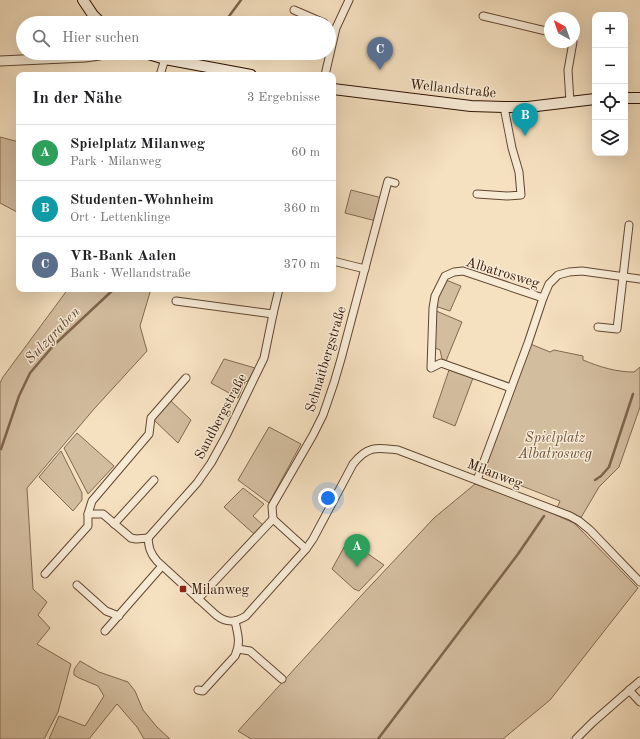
<!DOCTYPE html>
<html lang="de">
<meta charset="utf-8">
<style>
:root{--surface:#fff;--page:#f2f2f2;--text:#202124;--muted:#757577;--line:#e0e0e0;--accent:#8f2418}
body{margin:0;font-family:"Old Standard TT",serif;background:var(--page);color:var(--text)}
.controls{position:absolute;right:12px;top:12px;display:grid;overflow:hidden;border-radius:8px;box-shadow:0 4px 16px #0002}
.controls button{width:36px;height:36px;display:grid;place-items:center;padding:0;border:0;border-bottom:1px solid var(--line);background:var(--surface);color:var(--text);font:20px sans-serif}
.compass{position:absolute;left:544px;top:12px;width:36px;height:36px;border-radius:50%;background:var(--surface);box-shadow:0 4px 16px #0002;rotate:320deg}
.you{position:absolute;left:328px;top:498px;width:14px;height:14px;margin:-10px;border:3px solid #fff;border-radius:50%;background:#1a73e8;box-shadow:0 0 0 6px #1a73e833}
.badge{display:grid;place-items:center;width:26px;height:26px;border-radius:50%;background:var(--accent);color:#fff;font-size:13px;font-weight:700}
.pin{position:absolute;translate:-50% -33px;filter:drop-shadow(0 1px 2px #0008)}
.pin::after{content:'';position:absolute;top:21px;width:14px;height:12px;background:inherit;clip-path:polygon(0 0,100% 0,50% 100%)}
.list{margin:0;padding:0;list-style:none}
h2{display:flex;justify-content:space-between;align-items:center;height:52px;margin:0;padding:0 16px;font-size:17px}
h2 small{font-size:13px;font-weight:400;color:var(--muted)}
.list li{display:grid;grid-template-columns:26px 1fr auto;gap:12px;align-items:center;box-sizing:border-box;height:56px;padding:0 16px;border-top:1px solid var(--line)}
.list b{display:block;font-size:15px;white-space:nowrap}
.list p{margin:0;font-size:13px;white-space:nowrap;color:var(--muted)}
.list em{font-size:13px;font-style:normal;color:var(--muted)}
.icon{flex:none;width:22px;height:22px;fill:none;stroke:currentColor;stroke-width:2;stroke-linecap:round;stroke-linejoin:round}
.map{position:relative;flex:none;width:640px;height:739px;overflow:hidden}
.search{position:absolute;background:var(--surface);box-shadow:0 4px 16px #0002;left:16px;top:16px;width:320px;height:44px;display:flex;align-items:center;gap:10px;box-sizing:border-box;padding:0 14px;border-radius:22px;color:var(--muted);font-size:15px}
.panel{position:absolute;background:var(--surface);box-shadow:0 4px 16px #0002;left:16px;top:72px;width:320px;height:220px;border-radius:8px}
.map>svg:first-child{display:block}
.green{fill:#d3bd9f;stroke:#816850}
.lines{fill:none;stroke-linecap:round;stroke-linejoin:round}
.stream{stroke:#7e644c;stroke-width:2.5}
.minor-casing{stroke:#604630;stroke-width:9}
.tertiary-casing{stroke:#604630;stroke-width:11}
.secondary-casing{stroke:#2f1200;stroke-width:12}
.minor{stroke:#f8ebd6;stroke-width:7}
.tertiary{stroke:#f8ebd6;stroke-width:9}
.secondary{stroke:#f8ebd6;stroke-width:10}
.poi-dot{fill:#8f2418;stroke:#f8ebd6;stroke-width:1.5}
.labels{text-anchor:middle;stroke-width:3;stroke-linejoin:round;paint-order:stroke}
.street-label{font-size:14px;fill:#2f1200;stroke:#f8ebd6}
.park-label{font-size:14px;font-style:italic;fill:#684e38;stroke:#f8ebd6}
.poi-label{font-size:14px;fill:#2f1200;stroke:#f8ebd6;text-anchor:start}
.water-label{font-size:15px;font-style:italic;fill:#634833;stroke:#f8ebd6}
</style>
<div class="map">
<svg width="640" height="739" viewBox="0 0 640 739">
<rect width="100%" height="100%" fill="#f5e0c0"/>
<filter id="stains"><feTurbulence type="fractalNoise" baseFrequency=".005" numOctaves="4"/><feColorMatrix values="0 0 0 0 .2 0 0 0 0 .09 0 0 0 0 .02 0 0 0 .5 -.17"/></filter>
<radialGradient id="worn" r=".72"><stop offset=".6" stop-color="#630" stop-opacity="0"/><stop offset="1" stop-color="#630" stop-opacity=".3"/></radialGradient>
<!-- green -->
<g class="green">
<path d="M0,137L19,142V213L0,203Z"/>
<path d="M351,190L382,198L376,221L345,213Z"/>
<path d="M446,280L461,286L450,311L435,306L437,298Z"/>
<path d="M68,289H151L140,326L147,351L94,409L27,488L33,589L47,602L38,615L50,628L37,644L71,664L58,712L44,739H0V383L3,377Z"/>
<path d="M434,310L462,322L446,361L442,359L440,350L433,347Z"/>
<path d="M528,343L550,352L554,350L583,356V360C600,367 616,372 634,372L640,367V407L619,467L599,487L579,521L556,510L560,501L481,470Z"/>
<path d="M224,359L255,368L248,381L245,382L238,398L211,383Z"/>
<path d="M449,370L473,378L455,426L433,417Z"/>
<path d="M170,400L191,420L178,443L154,420Z"/>
<path d="M269,427L301,444L269,503L238,480Z"/>
<path d="M77,433L114,466L88,494L64,448Z"/>
<path d="M61,451L82,493V500L73,511L39,477Z"/>
<path d="M475,484L529,503L574,523L638,588L550,700L503,739H251L238,731L359,598L434,518Z"/>
<path d="M243,488L264,504L253,516L263,525L254,534L224,507Z"/>
<path d="M348,540L384,565L359,591L354,589L332,569Z"/>
<path d="M80,661L99,672L128,682L135,691L143,710L157,727L170,739H144L137,727L117,704L89,739H49L59,716L85,726L104,696L98,686L79,678L74,675C73,668 77,666 80,661Z"/>
</g>
<g class="lines">
<!-- stream -->
<g class="stream">
<path d="M224,23L241,0"/>
<path d="M213,56L214,53"/>
<path d="M1,449L19,396L30,373L53,346L114,289"/>
<path d="M595,480L601,476L609,467L633,394"/>
<path d="M378,739L518,554L544,516"/>
</g>
<!-- minor casing -->
<g class="minor-casing">
<g id="minor">
<path d="M294,10L324,23"/>
<path d="M483,16L550,32"/>
<path d="M160,75L165,59"/>
<path d="M325,75L336,28L349,0"/>
<path d="M570,102L568,70L573,42"/>
<path d="M477,194L507,196L521,195L519,172L512,148L504,107"/>
<path d="M333,261L365,269"/>
<path d="M176,301L273,314"/>
<path d="M598,327L617,329L629,225"/>
<path d="M511,388L441,363L431,368L433,308L435,296L445,276L454,272L463,271L543,298"/>
<path d="M477,480L528,343L543,298L549,284L558,275L569,272L582,271L640,279"/>
<path d="M88,514H103L131,538L136,539L148,538"/>
<path d="M114,524L154,480"/>
<path d="M148,538C149,548 150,553 157,561L216,615C226,623 235,623 246,616L306,549L313,539L353,464C367,446 377,447 398,450L570,516L579,521L590,530L640,582"/>
<path d="M148,538L197,483L211,463L227,434L264,358L273,314L279,289"/>
<path d="M306,549L273,519L272,506L313,435L323,415L334,383L341,359L388,181L395,183"/>
<path d="M45,574L88,526V514L92,501L149,434L151,418L186,378"/>
<path d="M77,585L106,611L119,616"/>
<path d="M198,599L273,519"/>
<path d="M105,631L162,566"/>
<path d="M238,649L250,651L282,679"/>
<path d="M198,690L203,691L235,656C241,643 238,635 235,621"/>
<path d="M629,690L640,702"/>
<path d="M576,739L593,722L640,681"/>
</g>
</g>
<!-- tertiary casing -->
<g class="tertiary-casing">
<path id="tertiary" d="M0,61L85,57L99,55L105,53"/>
</g>
<!-- secondary casing -->
<g class="secondary-casing">
<g id="secondary">
<path d="M83,0L93,15L101,23"/>
<path d="M145,53L165,59L251,75"/>
<path d="M333,89L471,106L504,107H528L595,99"/>
<path d="M625,98H640"/>
</g>
</g>
<!-- minor -->
<use href="#minor" class="minor"/>
<!-- tertiary -->
<use href="#tertiary" class="tertiary"/>
<!-- secondary -->
<use href="#secondary" class="secondary"/>
</g>
<!-- markers -->
<rect class="poi-dot" x="179" y="585" width="8" height="8" rx="2"/>
<g class="labels">
<!-- street labels -->
<g class="street-label">
<text transform="translate(453 88) rotate(6)" y="5">Wellandstraße</text>
<text transform="translate(503 272) rotate(17)" y="5">Albatrosweg</text>
<text transform="translate(325 359) rotate(-73)" y="5">Schnaitbergstraße</text>
<text transform="translate(220 416) rotate(-62)" y="5">Sandbergstraße</text>
<text transform="translate(495 473) rotate(21)" y="5">Milanweg</text>
</g>
<!-- park labels -->
<g class="park-label">
<text x="555" y="442">Spielplatz<tspan x="555" dy="16">Albatrosweg</tspan></text>
</g>
<!-- poi labels -->
<g class="poi-label">
<text x="191" y="594">Milanweg</text>
</g>
<!-- water labels -->
<g class="water-label">
<text transform="translate(52 335) rotate(-46)" y="5">Sulzgraben</text>
</g>
</g>
<rect width="100%" height="100%" filter="url(#stains)"/>
<rect width="100%" height="100%" fill="url(#worn)"/>
</svg>
<div class="controls">
<button>+</button>
<button>−</button>
<button><svg class="icon" aria-label="locate" viewBox="0 0 24 24"><circle cx="12" cy="12" r="6"/><path d="M12 2v4M12 18v4M2 12h4M18 12h4"/></svg></button>
<button><svg class="icon" aria-label="layers" viewBox="0 0 24 24"><path d="M12 4l9 5-9 5-9-5zM3 14l9 5 9-5"/></svg></button>
</div>
<svg class="compass" viewBox="-18 -18 36 36"><path d="M0-13l5 13h-10z" fill="#e53935"/><path d="M0 13l5-13h-10z" fill="#757577"/></svg>
<div class="you"></div>
<div class="pin badge" style="left:357px;top:567px;background:#2e9e5b">A</div>
<div class="pin badge" style="left:525px;top:136px;background:#0f9aa8">B</div>
<div class="pin badge" style="left:380px;top:70px;background:#5c6f8a">C</div>
<div class="search"><svg class="icon" aria-label="search" viewBox="0 0 24 24"><circle cx="10" cy="10" r="6"/><path d="M15 15l6 6"/></svg>Hier suchen</div>
<section class="panel">
<h2>In der Nähe<small>3 Ergebnisse</small></h2>
<ul class="list">
<li><span class="badge" style="background:#2e9e5b">A</span><div><b>Spielplatz Milanweg</b><p>Park · Milanweg</p></div><em>60 m</em></li>
<li><span class="badge" style="background:#0f9aa8">B</span><div><b>Studenten-Wohnheim</b><p>Ort · Lettenklinge</p></div><em>360 m</em></li>
<li><span class="badge" style="background:#5c6f8a">C</span><div><b>VR-Bank Aalen</b><p>Bank · Wellandstraße</p></div><em>370 m</em></li>
</ul>
</section>
</div>
